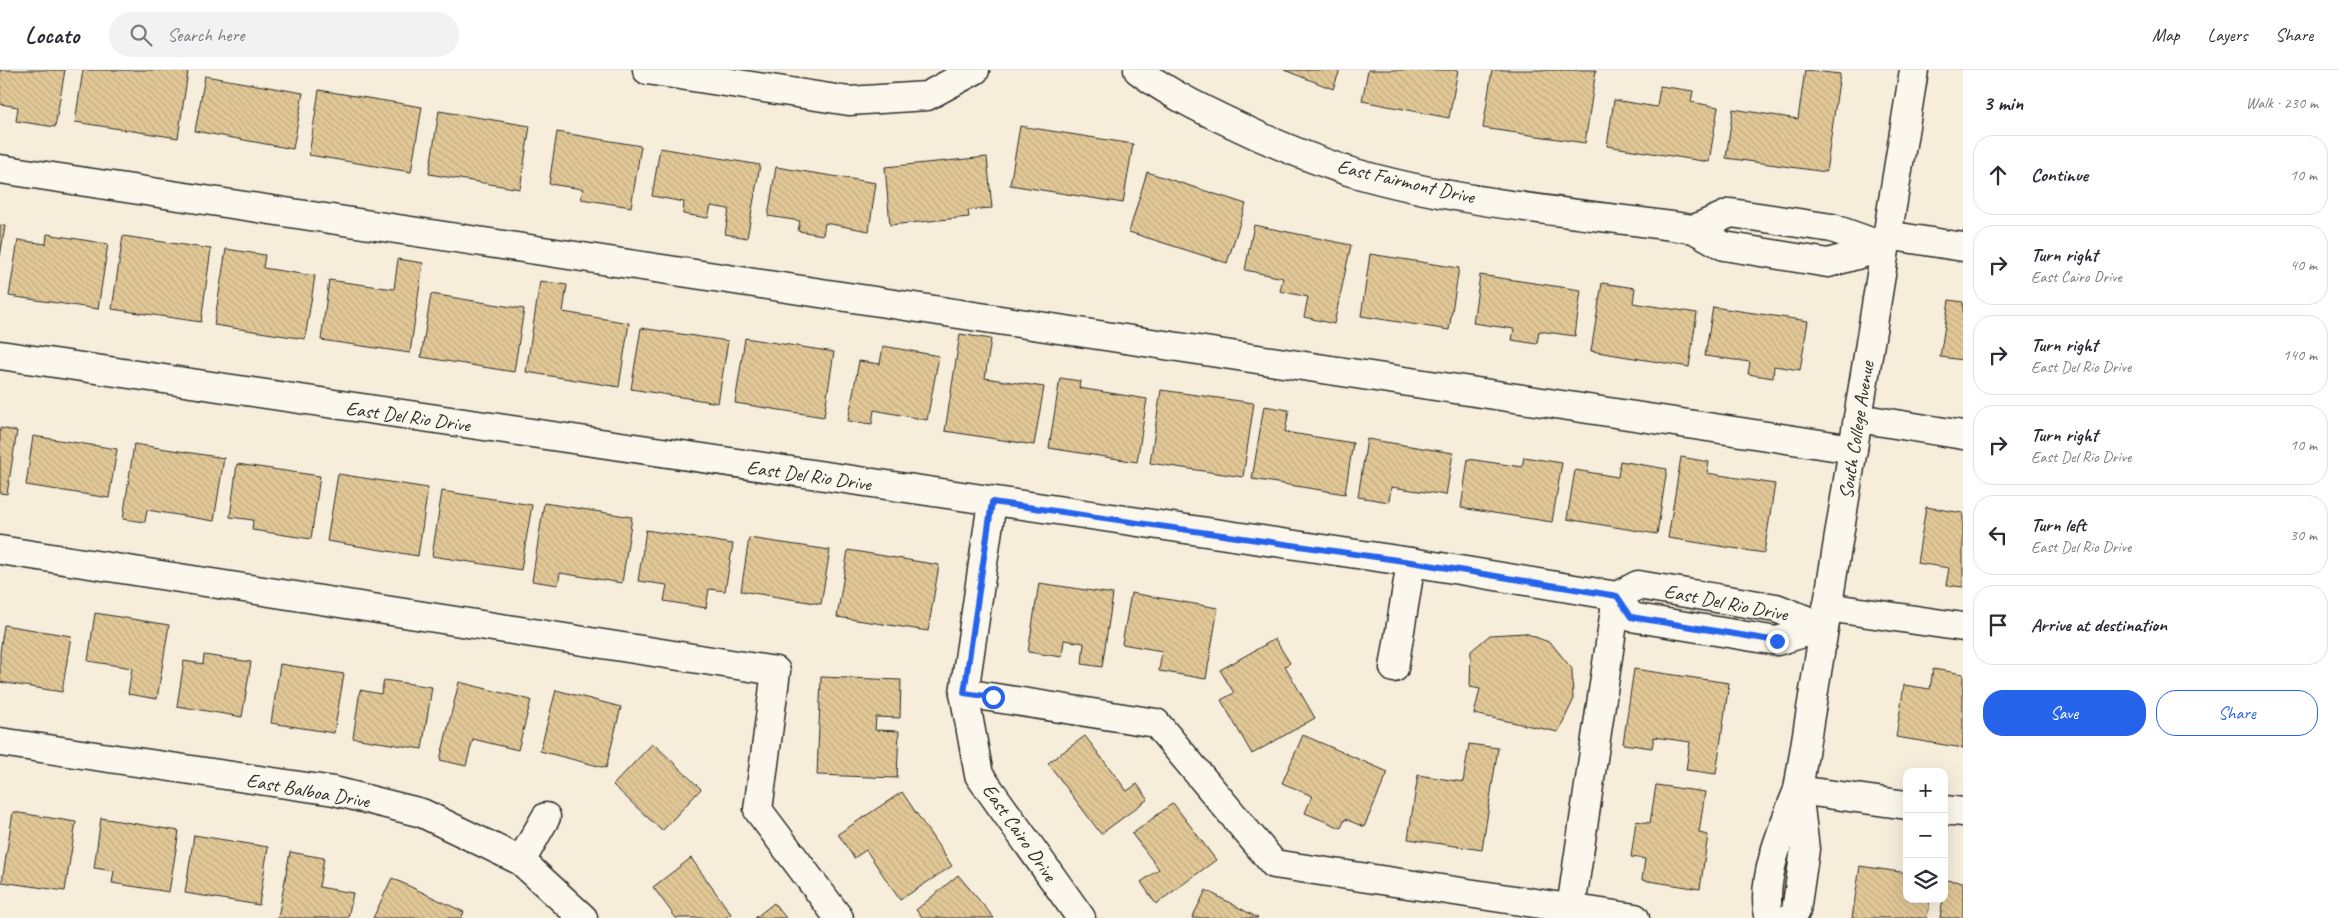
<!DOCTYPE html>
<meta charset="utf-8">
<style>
:root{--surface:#fff;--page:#f2f2f3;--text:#2b2b33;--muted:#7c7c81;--line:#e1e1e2;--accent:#2563eb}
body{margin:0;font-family:Caveat,sans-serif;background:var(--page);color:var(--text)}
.controls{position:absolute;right:15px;bottom:15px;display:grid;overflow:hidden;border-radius:10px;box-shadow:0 5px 20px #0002}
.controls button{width:45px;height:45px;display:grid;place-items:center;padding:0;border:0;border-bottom:1px solid var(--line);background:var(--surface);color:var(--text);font:25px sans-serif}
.stop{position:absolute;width:15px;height:15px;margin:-11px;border:4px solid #2563eb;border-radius:50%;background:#fff}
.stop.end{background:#2563eb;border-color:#fff;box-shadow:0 1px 5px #0008}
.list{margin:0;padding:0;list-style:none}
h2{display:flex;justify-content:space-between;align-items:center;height:65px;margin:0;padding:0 20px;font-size:21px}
h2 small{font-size:16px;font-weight:400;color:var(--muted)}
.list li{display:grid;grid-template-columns:32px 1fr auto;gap:15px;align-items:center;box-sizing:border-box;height:80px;margin:0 10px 10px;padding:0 10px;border:1px solid var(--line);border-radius:20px}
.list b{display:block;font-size:19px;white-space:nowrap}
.list p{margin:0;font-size:16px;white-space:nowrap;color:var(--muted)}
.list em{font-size:16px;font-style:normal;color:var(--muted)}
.actions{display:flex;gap:10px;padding:15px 20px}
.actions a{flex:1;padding:11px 0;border:1px solid var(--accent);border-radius:20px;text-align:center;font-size:18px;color:var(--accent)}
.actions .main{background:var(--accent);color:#fff}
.icon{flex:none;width:28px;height:28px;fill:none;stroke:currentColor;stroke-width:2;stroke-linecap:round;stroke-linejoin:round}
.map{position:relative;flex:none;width:1963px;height:848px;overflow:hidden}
header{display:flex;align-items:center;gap:30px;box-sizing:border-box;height:70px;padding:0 25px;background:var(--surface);border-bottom:1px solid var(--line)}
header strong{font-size:24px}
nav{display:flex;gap:28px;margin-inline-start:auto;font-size:18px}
.search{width:350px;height:45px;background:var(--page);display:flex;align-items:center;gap:12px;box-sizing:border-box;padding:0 18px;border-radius:28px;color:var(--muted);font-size:19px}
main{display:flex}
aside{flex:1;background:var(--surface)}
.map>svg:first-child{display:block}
.building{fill:url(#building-back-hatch);stroke:#2b2b2b}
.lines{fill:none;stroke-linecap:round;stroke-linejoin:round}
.minor-casing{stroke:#2b2b2b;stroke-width:31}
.minor{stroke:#fbf7ec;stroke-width:28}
.route{stroke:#2563eb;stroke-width:6}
.labels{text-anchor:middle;stroke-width:4;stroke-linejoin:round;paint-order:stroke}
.street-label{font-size:20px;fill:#2b2b2b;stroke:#fbf7ec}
</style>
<header>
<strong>Locato</strong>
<div class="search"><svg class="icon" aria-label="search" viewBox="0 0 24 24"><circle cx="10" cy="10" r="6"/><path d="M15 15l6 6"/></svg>Search here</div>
<nav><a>Map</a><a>Layers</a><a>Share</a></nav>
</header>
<main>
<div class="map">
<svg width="1963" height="848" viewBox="0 0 1963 848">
<defs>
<pattern id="building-back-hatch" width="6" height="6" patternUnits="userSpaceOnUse" patternTransform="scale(1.25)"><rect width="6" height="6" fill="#e2c897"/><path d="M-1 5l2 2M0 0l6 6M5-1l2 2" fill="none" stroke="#c2ac82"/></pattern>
</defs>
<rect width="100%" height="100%" fill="#f6eedb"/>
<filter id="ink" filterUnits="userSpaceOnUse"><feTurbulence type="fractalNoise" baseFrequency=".02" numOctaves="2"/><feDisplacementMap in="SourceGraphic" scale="10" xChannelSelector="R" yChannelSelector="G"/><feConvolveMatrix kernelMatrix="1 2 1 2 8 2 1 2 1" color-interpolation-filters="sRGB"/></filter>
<g filter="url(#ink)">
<!-- building -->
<g class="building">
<path d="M0,0H65L55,57L16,51L18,37L0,34Z"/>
<path d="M83,0H172L188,2L178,68L75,52Z"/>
<path d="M1284,0H1340L1333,19Z"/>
<path d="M1368,0H1458L1449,48L1362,31Z"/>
<path d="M1492,0H1596L1585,73L1483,58Z"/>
<path d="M1805,0L1840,4L1826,102L1726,88L1733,39L1798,49Z"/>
<path d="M205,6L303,23L293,79L195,61Z"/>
<path d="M1660,16L1693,21L1691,32L1718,37L1709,92L1607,76L1614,30L1657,37Z"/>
<path d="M319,20L422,37L411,102L309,85Z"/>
<path d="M439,41L530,56L520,119L429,104Z"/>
<path d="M1020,56L1133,74L1123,133L1010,115Z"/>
<path d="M557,62L641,76L631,137L581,129L583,119L549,114Z"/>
<path d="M660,78L760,95L747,168L725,164L729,139L711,136L708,148L683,144L684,132L652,126Z"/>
<path d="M987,87L992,138L968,140L969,147L890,155L885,97Z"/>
<path d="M776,97L876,113L869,161L825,153L823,165L798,161L800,151L768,146Z"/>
<path d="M1147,102L1246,134L1227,193L1129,162Z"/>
<path d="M0,155L5,156L0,187Z"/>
<path d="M1254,155L1351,175L1334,254L1304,247L1308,227L1280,221L1283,208L1245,200Z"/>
<path d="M47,164L108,174L98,239L9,226L18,170L46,174Z"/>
<path d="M123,166L211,179L201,252L112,239Z"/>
<path d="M226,179L265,185L263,198L315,206L305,269L214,255Z"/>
<path d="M1370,184L1459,198L1449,260L1361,246Z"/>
<path d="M398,189L423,193L410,283L321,270L329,210L394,219Z"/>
<path d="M1480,205L1581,220L1575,266L1539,261L1537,274L1512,270L1514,259L1473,253Z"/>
<path d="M540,211L567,215L563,242L629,253L619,317L526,302Z"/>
<path d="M1602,213L1635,218L1633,233L1697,243L1689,297L1591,281Z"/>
<path d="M431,224L524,239L514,302L421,287Z"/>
<path d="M1949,230L1963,232V290L1940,287Z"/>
<path d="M1713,237L1808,251L1800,300L1774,296L1773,308L1748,304L1750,292L1705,286Z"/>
<path d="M641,258L728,271L718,333L631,319Z"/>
<path d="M960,264L991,269L985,308L1044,317L1034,375L945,361Z"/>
<path d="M745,268L834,282L824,347L735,333Z"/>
<path d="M883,276L939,286L927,350L874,340L872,354L848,351L859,291L880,294Z"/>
<path d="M1060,308L1080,311L1079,318L1147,329L1137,392L1049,378Z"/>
<path d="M1161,320L1254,333L1243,407L1150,393Z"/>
<path d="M1264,336L1289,340L1285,362L1353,373L1345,424L1252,409Z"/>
<path d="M0,358L17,361L7,424L0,423Z"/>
<path d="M33,366L117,379L109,428L26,415Z"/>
<path d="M1367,369L1453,383L1446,425L1391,417L1389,432L1358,427Z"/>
<path d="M134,374L224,388L214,451L147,440L145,452L123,449Z"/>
<path d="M1524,387L1562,393L1552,452L1461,438L1468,389L1522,397Z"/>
<path d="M1681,387L1709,392L1707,403L1775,414L1764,483L1668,468Z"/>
<path d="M1620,391L1667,399L1657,464L1567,449L1575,400L1618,407Z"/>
<path d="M237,394L320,406L311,469L252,460L253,450L230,447Z"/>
<path d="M338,404L428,418L418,486L327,471Z"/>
<path d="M442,421L532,435L521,500L432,486Z"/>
<path d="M544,433L632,447L622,513L560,503L558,515L532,511Z"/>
<path d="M1926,437L1963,443V517L1946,515L1949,498L1917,493Z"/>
<path d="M646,460L733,474L725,521L709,519L706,538L664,531L667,515L638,511Z"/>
<path d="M749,468L830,480L821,534L741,521Z"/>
<path d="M848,480L939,495L928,561L837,547Z"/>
<path d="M1039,513L1113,524L1102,597L1082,594L1084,573L1064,570L1062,587L1028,582Z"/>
<path d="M1131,523L1218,538L1206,609L1159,601L1162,581L1122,574Z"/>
<path d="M95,543L169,555L157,629L128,624L132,598L88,591Z"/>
<path d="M4,555L71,566L62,622L0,612V582Z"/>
<path d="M1525,563L1551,573L1572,599L1573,631L1558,662L1474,644L1480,619L1470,617L1471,581L1490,565Z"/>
<path d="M1275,569L1290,593L1285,596L1315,648L1252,684L1221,630L1234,623L1220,600Z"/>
<path d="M204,585L251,592L242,647L177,636L184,591L203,594Z"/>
<path d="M280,594L344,604L334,663L271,653Z"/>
<path d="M1634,599L1729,613L1716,704L1686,700L1690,672L1654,667L1652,678L1623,674Z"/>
<path d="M1933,599L1963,604V678L1896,667L1904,615L1930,619Z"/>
<path d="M821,607L901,610L900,648L876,647L875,660L899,661L897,708L817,705Z"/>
<path d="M384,610L432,617L422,679L353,668L360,620L381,624Z"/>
<path d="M459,612L531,630L518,680L473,669L466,696L440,690Z"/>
<path d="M556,620L621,637L606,698L540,681Z"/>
<path d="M1303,665L1388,702L1364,757L1345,749L1341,758L1305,743L1312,726L1282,713Z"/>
<path d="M1085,666L1127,721L1137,714L1148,729L1101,764L1048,693Z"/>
<path d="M653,673L701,719L662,761L613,715Z"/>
<path d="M1469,674L1498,678L1482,780L1408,769L1418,705L1463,712Z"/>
<path d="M1656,715L1705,722L1699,763L1708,765L1700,819L1642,810L1645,789L1631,787L1636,751L1650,753Z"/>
<path d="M902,722L952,796L900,830L866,780L854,788L838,764Z"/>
<path d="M1173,733L1216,790L1156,834L1141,812L1159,799L1132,764Z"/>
<path d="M13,742L76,752L65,821L2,812Z"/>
<path d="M101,748L179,761L169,822L112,813L114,801L94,798Z"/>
<path d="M194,765L268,777L259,835L185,823Z"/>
<path d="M290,782L324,788L319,817L353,823L348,848H278Z"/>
<path d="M691,788L731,844L725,848H676L653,817Z"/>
<path d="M1860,796L1907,803V829H1930L1927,848H1852Z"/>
<path d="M958,805L994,848H923L916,840Z"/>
<path d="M392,808L464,842L461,848H373Z"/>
<path d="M1946,810L1963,812V848H1940Z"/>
<path d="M1206,820L1258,848H1192Z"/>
<path d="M774,833L786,848H755Z"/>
</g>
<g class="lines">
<!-- minor casing -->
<g class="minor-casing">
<g id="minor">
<path d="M647,0L849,31L927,26L975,0"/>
<path d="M1138,0C1166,22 1201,39 1233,54C1270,72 1309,88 1348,101C1458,134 1581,143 1694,159L1724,176L1828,193L1885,177"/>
<path d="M0,99L1853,379"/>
<path d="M1694,159L1731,143L1832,158L1885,177"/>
<path d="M1887,165L1963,177"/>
<path d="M0,285L1411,492L1617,526L1638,515L1776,538L1824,557"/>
<path d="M1858,348L1963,365"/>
<path d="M992,432L964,623L979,705L1081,848"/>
<path d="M0,480L776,601L758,740L839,848"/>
<path d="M1617,526L1631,547L1777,571L1824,557"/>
<path d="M1827,537L1963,557"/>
<path d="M1394,598L1411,492"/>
<path d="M964,623L1156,653L1274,794L1635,848"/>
<path d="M0,672L334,721L422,743L521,791L583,848"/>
<path d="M1798,720L1907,735"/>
<path d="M1944,740L1963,742"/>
<path d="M521,791L546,747"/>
<path d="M1571,838L1617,526"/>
<path d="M1770,848C1758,814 1785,752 1798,720L1914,0"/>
<path d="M1791,848L1796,841L1805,779L1798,721"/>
</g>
</g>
<!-- minor -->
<use href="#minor" class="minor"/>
</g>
</g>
<g class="lines" filter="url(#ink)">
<!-- route -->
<path class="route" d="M993,627L964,623L992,432L1411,492L1617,526L1631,547L1777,571"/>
</g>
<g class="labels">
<!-- street labels -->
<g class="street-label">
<text transform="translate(1406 111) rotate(13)" y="7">East Fairmont Drive</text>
<text transform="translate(408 346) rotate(8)" y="7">East Del Rio Drive</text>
<text transform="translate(1856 360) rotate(-81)" y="7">South College Avenue</text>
<text transform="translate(809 405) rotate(8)" y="7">East Del Rio Drive</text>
<text transform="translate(1726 532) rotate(11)" y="7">East Del Rio Drive</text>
<text transform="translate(308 720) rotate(10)" y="7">East Balboa Drive</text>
<text transform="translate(1020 762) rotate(55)" y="7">East Cairo Drive</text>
</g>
</g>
</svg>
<div class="controls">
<button>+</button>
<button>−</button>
<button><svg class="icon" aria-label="layers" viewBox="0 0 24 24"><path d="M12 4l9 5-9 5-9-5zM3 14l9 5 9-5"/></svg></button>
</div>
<div class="stop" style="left:993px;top:627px"></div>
<div class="stop end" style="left:1777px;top:571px"></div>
</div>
<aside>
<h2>3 min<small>Walk · 230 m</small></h2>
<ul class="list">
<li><svg class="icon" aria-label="ahead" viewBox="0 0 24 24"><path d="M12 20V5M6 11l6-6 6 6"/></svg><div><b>Continue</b></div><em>10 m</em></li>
<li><svg class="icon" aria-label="right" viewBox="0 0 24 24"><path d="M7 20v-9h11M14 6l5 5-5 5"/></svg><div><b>Turn right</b><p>East Cairo Drive</p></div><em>40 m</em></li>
<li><svg class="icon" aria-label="right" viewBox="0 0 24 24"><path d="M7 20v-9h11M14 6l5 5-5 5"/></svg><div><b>Turn right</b><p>East Del Rio Drive</p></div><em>140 m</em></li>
<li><svg class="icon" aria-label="right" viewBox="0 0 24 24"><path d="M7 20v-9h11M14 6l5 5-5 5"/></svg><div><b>Turn right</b><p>East Del Rio Drive</p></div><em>10 m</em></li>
<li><svg class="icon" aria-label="left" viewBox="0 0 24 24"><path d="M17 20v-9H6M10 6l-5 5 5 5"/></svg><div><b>Turn left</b><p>East Del Rio Drive</p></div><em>30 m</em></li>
<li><svg class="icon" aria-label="arrive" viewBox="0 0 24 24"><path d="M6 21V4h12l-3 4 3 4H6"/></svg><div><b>Arrive at destination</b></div></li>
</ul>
<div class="actions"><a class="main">Save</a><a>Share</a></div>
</aside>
</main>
